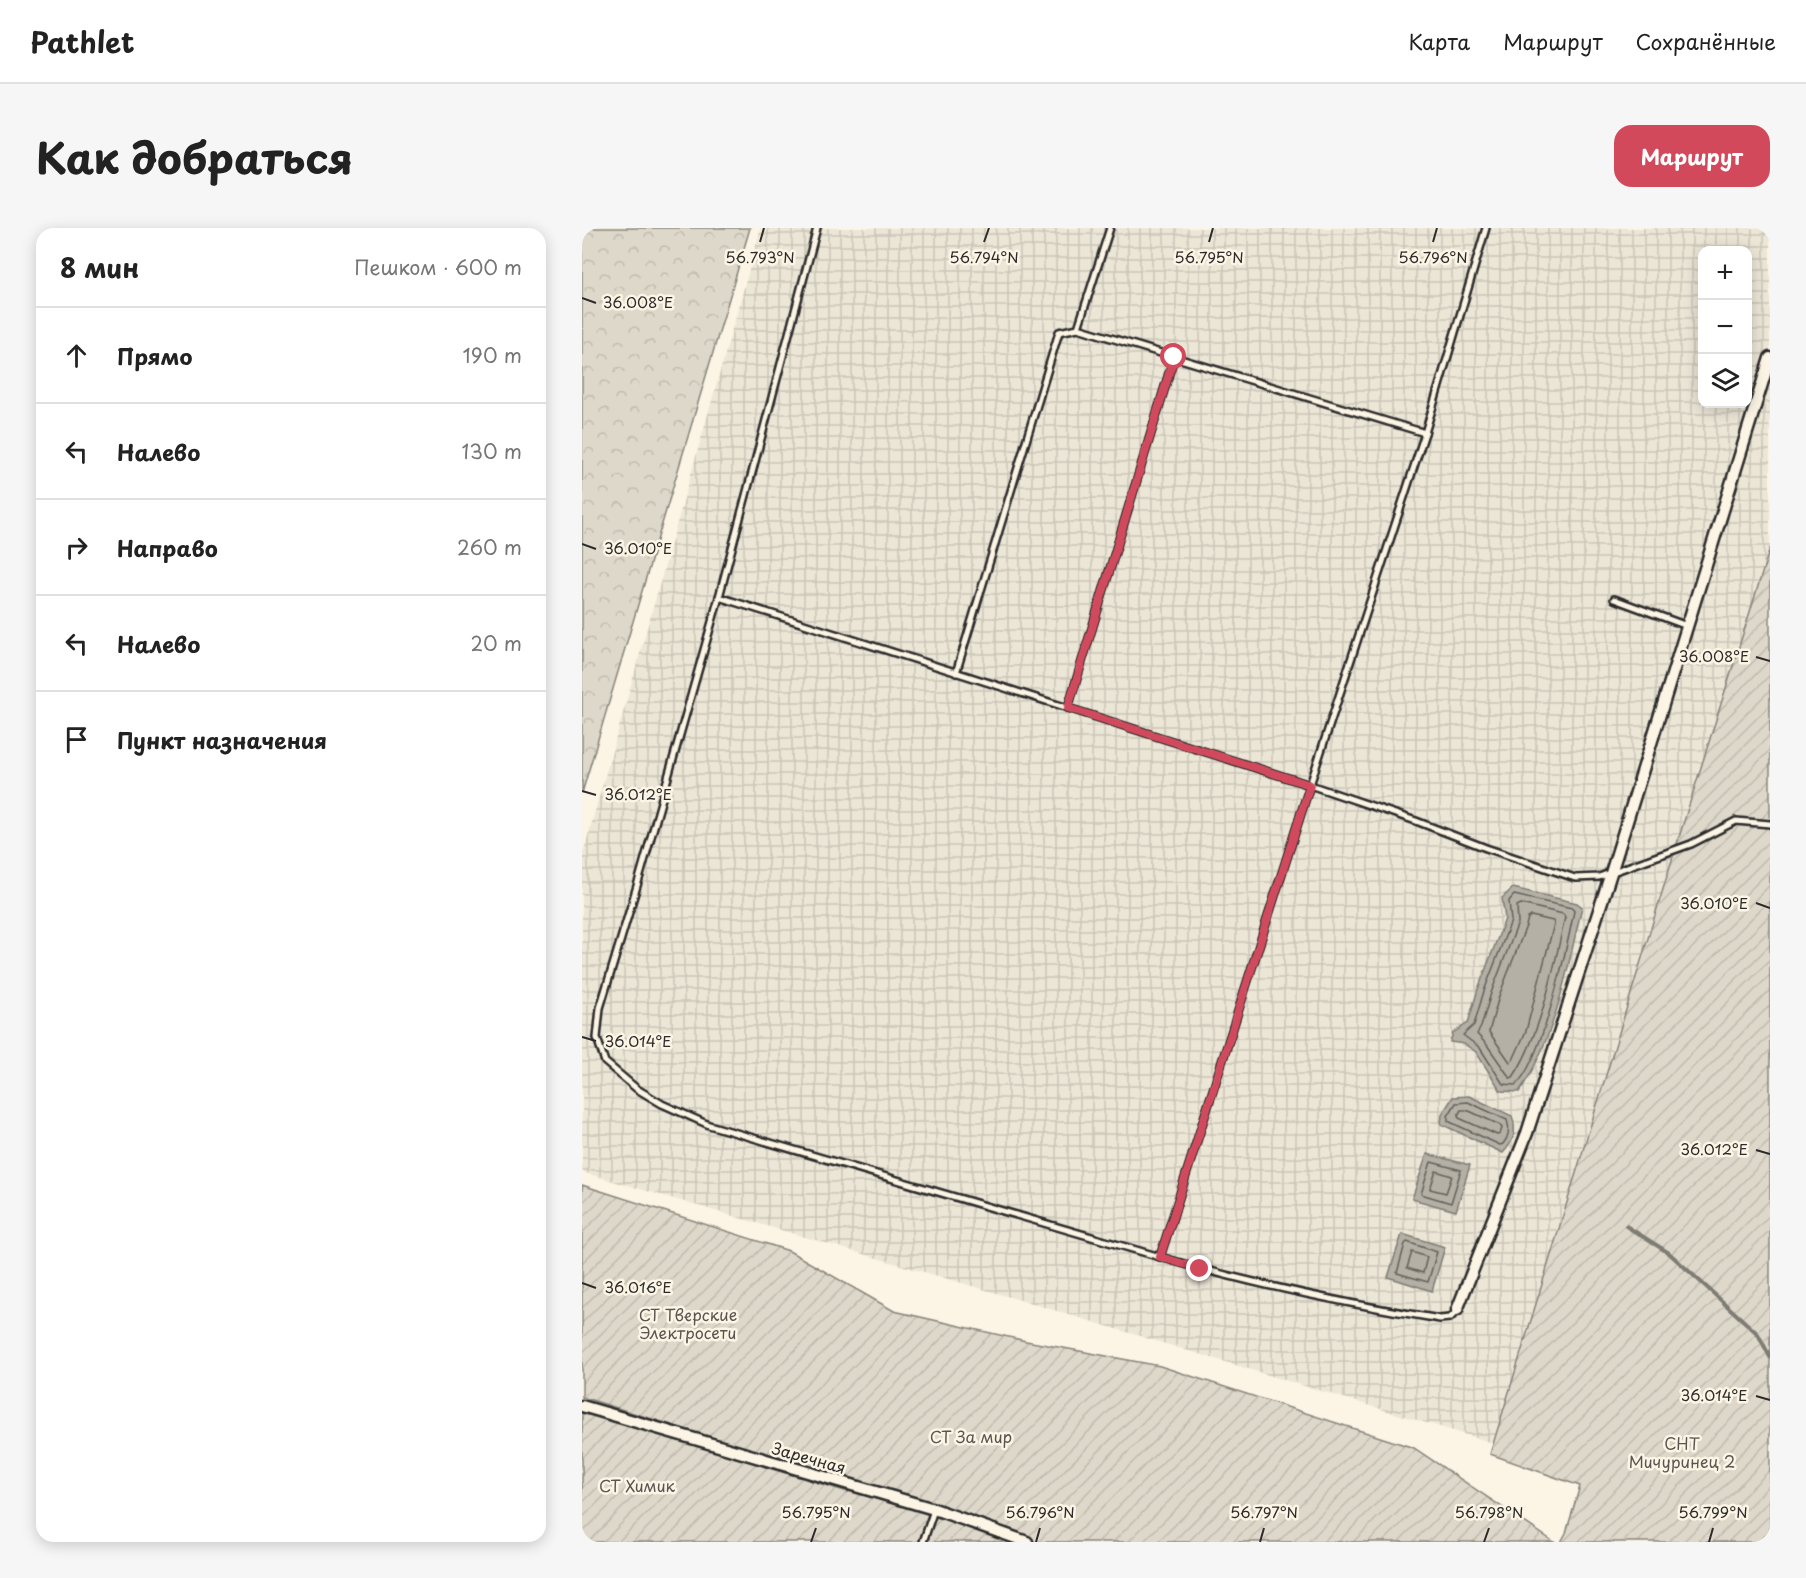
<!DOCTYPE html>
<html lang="ru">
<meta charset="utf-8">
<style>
:root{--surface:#fff;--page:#f6f6f6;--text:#222;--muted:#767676;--line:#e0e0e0;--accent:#d1495b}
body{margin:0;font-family:"Playpen Sans",sans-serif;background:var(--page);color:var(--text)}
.controls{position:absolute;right:18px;top:18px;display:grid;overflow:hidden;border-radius:12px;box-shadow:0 3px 15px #0003}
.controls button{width:54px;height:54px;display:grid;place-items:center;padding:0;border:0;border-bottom:2px solid var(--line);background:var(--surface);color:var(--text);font:30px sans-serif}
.stop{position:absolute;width:18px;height:18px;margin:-14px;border:4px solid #d1495b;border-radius:50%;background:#fff}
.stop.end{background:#d1495b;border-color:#fff;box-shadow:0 2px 6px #0008}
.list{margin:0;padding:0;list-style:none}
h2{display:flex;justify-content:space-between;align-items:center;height:78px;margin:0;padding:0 24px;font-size:26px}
h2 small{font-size:20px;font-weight:400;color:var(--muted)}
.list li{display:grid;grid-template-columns:39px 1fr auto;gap:18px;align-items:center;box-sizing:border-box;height:96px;padding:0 24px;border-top:2px solid var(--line)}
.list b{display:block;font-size:22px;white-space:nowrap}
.list em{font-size:20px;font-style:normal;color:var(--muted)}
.icon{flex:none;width:33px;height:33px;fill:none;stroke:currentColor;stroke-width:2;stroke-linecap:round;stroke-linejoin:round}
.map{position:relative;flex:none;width:1188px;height:1314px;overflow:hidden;border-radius:18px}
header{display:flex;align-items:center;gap:36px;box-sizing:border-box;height:84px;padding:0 30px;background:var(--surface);border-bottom:2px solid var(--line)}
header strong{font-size:28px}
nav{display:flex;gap:33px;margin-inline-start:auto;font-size:21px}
.intro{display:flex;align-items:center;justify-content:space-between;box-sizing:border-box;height:144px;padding:0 36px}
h1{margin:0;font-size:42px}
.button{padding:15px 27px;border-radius:18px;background:var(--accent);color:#fff;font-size:21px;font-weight:700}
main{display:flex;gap:36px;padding:0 36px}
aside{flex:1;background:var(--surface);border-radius:18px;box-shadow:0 3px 15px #0003}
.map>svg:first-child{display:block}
.industrial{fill:url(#industrial-grid);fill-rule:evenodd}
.forest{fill:url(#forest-crowns);stroke:#84827a;stroke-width:1.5}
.garden{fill:url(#garden-furrows);stroke:#84827a;stroke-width:1.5}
.water{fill:#b4b0a5;stroke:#7d7b74;stroke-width:1.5}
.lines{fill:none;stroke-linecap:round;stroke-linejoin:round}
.shore{stroke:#62605c;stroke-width:1.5}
.stream{stroke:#7d7b74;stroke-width:4}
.lane-casing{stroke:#2b2b2b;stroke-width:10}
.street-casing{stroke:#2b2b2b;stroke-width:15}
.lane{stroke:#fcf5e5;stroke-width:5}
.street{stroke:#fcf5e5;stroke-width:10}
.route{stroke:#d1495b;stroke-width:8}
.ticks{fill:none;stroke:#2b2b2b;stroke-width:2}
.labels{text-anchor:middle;stroke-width:5;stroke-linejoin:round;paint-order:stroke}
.park-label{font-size:16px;fill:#585653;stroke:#fcf5e5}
.street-label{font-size:16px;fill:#2b2b2b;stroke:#fcf5e5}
.ticks-label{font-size:15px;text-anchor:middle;fill:#2b2b2b;stroke:#fcf5e5;stroke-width:5;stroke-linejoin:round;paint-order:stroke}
</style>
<header>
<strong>Pathlet</strong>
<nav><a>Карта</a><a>Маршрут</a><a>Сохранённые</a></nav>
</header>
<div class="intro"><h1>Как добраться</h1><a class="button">Маршрут</a></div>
<main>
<aside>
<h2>8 мин<small>Пешком · 600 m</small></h2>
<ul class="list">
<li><svg class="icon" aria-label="ahead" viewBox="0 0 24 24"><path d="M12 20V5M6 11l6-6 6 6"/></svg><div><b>Прямо</b></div><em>190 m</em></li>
<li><svg class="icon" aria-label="left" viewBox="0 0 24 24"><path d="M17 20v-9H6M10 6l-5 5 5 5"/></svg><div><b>Налево</b></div><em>130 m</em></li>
<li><svg class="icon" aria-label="right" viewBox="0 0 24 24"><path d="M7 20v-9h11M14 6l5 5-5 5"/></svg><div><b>Направо</b></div><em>260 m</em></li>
<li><svg class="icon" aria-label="left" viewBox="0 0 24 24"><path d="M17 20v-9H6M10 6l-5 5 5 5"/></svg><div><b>Налево</b></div><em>20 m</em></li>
<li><svg class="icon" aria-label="arrive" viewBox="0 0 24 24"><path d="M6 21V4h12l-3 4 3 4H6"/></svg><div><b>Пункт назначения</b></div></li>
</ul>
</aside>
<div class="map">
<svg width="1188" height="1314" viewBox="0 0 1188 1314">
<defs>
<pattern id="industrial-grid" width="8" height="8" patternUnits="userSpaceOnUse" patternTransform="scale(1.5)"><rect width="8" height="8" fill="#ece6d7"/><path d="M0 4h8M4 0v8" fill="none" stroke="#cbc5b9"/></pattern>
<pattern id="forest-crowns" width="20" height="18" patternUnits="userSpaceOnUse" patternTransform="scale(1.5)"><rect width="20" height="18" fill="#ded8ca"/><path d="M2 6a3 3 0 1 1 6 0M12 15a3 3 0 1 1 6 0" fill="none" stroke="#bfbaae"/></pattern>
<pattern id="garden-furrows" width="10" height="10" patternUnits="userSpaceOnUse" patternTransform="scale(1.5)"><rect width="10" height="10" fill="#ded8ca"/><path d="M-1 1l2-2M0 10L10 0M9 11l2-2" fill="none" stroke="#bfbaae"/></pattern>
</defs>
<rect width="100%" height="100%" fill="#fcf5e5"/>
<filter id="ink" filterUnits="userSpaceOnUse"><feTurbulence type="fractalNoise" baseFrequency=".0167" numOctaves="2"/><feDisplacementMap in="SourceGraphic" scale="12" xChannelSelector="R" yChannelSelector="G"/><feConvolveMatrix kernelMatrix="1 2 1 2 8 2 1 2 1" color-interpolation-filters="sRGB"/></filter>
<g filter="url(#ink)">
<!-- industrial -->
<path class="industrial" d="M179,0H1188V320L1093,622L911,1215L445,1074L0,944V629ZM1120,22H1166V176H1120Z"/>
<!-- forest -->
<path class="forest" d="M3,0H168L0,565V9Z"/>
<!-- garden -->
<g class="garden">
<path d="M1188,320V1314H979L984,1305L998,1258L908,1226L1093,622Z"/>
<path d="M0,957L207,1023L312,1083L444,1113L578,1138L832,1220L972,1314H0V1183L266,1264L269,1253L0,1169Z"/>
</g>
<!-- water -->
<g class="water">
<path d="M931,660L995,675L1000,679C985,741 974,810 937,864L919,863L894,824L882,816L868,814L871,805L886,795L896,761L923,691L920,670Z"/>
<path d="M887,868L930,888C935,903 932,913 921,925L859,896L860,886L871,869Z"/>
<path d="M845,926L888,937L874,983L830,971Z"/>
<path d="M820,1006L863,1019L850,1063L806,1049Z"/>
</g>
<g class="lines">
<!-- shore -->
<g class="shore">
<path d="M932,667L990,680L992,683C985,719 959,838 933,857L921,856L898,820L881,807L892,797L902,763L929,693L927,673Z"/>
<path d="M939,676L981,686L983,689C973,736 958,810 931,849L928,850L905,817L895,806L899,799L909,765L936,695L935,678Z"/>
<path d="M949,688L971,693L972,696L944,803L931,832L928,834L907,804L917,768L944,698L946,690Z"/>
<path d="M886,874L925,892C928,901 927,909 921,916L918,917L866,893V888L874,875Z"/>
<path d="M879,882H885L918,897L920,900L918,906L915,907L877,890L876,887Z"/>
<path d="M849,934L879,942L869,975L839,966Z"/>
<path d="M854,943L870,948L864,965L848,961Z"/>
<path d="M825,1014L855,1024L846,1054L815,1045L823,1016Z"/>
<path d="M830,1024L845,1029L841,1045L825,1040Z"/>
</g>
<!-- stream -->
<path class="stream" d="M1044,998L1087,1025L1176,1106L1188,1129"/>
<!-- lane casing -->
<g class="lane-casing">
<g id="lane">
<path d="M235,0L137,369L58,648L18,780L15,810L23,834L55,861L80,876L127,897L578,1029L728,557L843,205L904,0"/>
<path d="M496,100L843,205"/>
<path d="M137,369L728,557L834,593L904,620L993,650L1017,649L1109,616L1154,593L1188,596"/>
<path d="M1032,371L1105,398"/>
<path d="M374,445L477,104L496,100L528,0"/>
<path d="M486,480L592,129"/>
<path d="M578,1029C670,1056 764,1076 858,1091L868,1090L875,1083"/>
<path d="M341,1314L352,1282"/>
</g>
</g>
<!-- street casing -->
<g class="street-casing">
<g id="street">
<path d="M875,1082L945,905L1029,645L1188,130"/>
<path d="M0,1178L352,1281L445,1314"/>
</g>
</g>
<!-- lane -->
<use href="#lane" class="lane"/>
<!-- street -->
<use href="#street" class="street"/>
</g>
</g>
<g class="lines" filter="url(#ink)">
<!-- route -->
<path class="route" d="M592,129L486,480L728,557L578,1029L618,1041"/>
</g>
<!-- ticks -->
<path class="ticks" d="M178,14L182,0M402,14L407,0M627,14L631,0M851,14L855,0M0,70L14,75M0,316L14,321M1174,429L1188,433M0,563L14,567M1174,675L1188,680M0,809L14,813M1174,922L1188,926M0,1055L14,1060M1174,1168L1188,1172M229,1314L234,1300M454,1314L458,1300M678,1314L682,1300M902,1314L907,1300M1127,1314L1131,1300"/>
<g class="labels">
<!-- park labels -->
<g class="park-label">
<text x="106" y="1093">СТ Тверские<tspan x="106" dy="18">Электросети</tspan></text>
<text x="389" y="1215">СТ За мир</text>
<text x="1100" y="1222">СНТ<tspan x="1100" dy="18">Мичуринец 2</tspan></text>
<text x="55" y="1264">СТ Химик</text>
</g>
<!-- street labels -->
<g class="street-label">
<text transform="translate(227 1230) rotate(16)" y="6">Заречная</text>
</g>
</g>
<g class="ticks-label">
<text x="178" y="35">56.793°N</text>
<text x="402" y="35">56.794°N</text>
<text x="627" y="35">56.795°N</text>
<text x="851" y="35">56.796°N</text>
<text x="56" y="80">36.008°E</text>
<text x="56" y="326">36.010°E</text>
<text x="1132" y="434">36.008°E</text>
<text x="56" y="572">36.012°E</text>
<text x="1132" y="681">36.010°E</text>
<text x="56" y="819">36.014°E</text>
<text x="1132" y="927">36.012°E</text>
<text x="56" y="1065">36.016°E</text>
<text x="1132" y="1173">36.014°E</text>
<text x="234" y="1290">56.795°N</text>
<text x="458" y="1290">56.796°N</text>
<text x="682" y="1290">56.797°N</text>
<text x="907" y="1290">56.798°N</text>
<text x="1131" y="1290">56.799°N</text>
</g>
</svg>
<div class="controls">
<button>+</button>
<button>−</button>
<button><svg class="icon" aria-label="layers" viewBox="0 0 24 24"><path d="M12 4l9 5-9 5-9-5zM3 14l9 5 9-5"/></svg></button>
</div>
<div class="stop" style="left:592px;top:129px"></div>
<div class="stop end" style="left:618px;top:1041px"></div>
</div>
</main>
